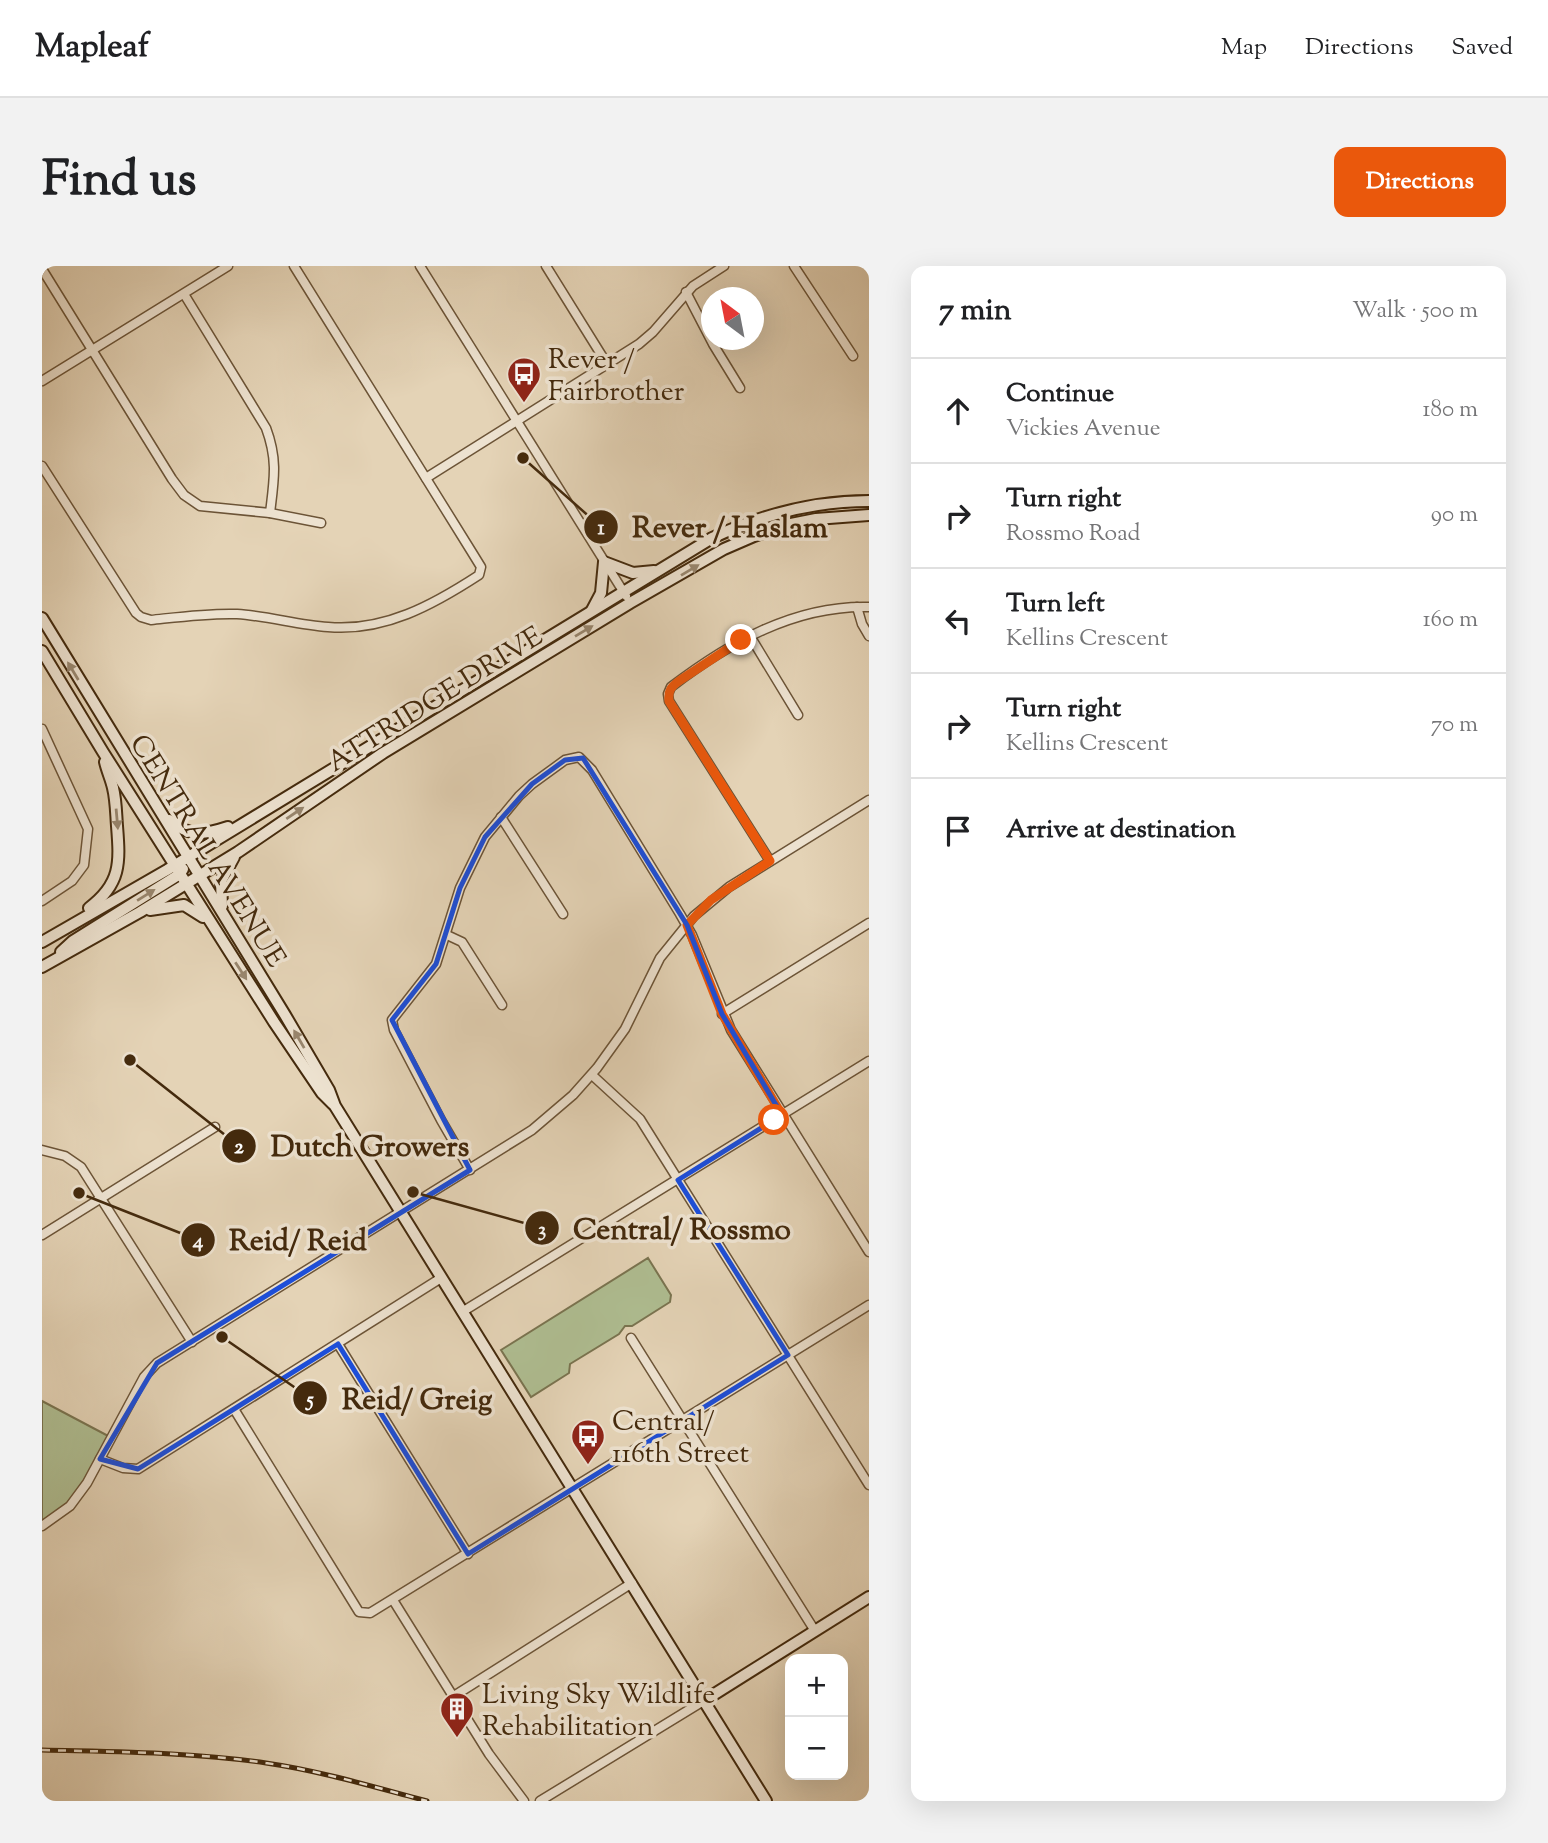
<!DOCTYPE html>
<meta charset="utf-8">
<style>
:root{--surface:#fff;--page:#f2f2f2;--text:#202124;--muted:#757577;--line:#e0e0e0;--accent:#ea580c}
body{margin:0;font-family:"Sorts Mill Goudy",serif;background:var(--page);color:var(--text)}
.controls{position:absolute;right:21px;bottom:21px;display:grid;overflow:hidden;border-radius:14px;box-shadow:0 7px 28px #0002}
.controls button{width:63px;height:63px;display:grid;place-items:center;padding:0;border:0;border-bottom:2px solid var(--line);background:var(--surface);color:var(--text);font:35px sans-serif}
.compass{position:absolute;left:659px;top:21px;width:63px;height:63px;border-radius:50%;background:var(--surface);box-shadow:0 7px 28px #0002;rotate:328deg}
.stop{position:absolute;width:21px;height:21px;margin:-16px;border:5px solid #ea580c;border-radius:50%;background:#fff}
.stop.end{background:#ea580c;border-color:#fff;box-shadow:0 2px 7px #0008}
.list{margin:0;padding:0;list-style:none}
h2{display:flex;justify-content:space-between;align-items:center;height:91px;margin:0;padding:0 28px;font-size:30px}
h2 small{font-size:23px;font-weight:400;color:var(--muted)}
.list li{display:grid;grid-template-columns:46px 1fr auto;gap:21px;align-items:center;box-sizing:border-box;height:105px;padding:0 28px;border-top:2px solid var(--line)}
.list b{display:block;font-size:26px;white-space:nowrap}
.list p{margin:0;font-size:23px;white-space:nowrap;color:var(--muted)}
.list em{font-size:23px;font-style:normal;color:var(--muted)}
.icon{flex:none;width:38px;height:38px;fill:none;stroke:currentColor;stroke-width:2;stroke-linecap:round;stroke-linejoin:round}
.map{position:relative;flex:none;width:827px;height:1535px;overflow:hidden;border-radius:14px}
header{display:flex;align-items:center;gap:42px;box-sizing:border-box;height:98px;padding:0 35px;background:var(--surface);border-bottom:2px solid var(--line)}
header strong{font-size:33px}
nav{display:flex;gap:38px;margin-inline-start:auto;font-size:24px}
.intro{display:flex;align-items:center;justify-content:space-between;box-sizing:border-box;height:168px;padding:0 42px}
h1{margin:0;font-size:49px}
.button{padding:18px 32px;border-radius:14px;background:var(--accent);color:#fff;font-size:24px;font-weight:700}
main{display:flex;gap:42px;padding:0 42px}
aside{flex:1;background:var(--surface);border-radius:14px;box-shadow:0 7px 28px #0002}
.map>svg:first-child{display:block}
.green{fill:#afbe92;stroke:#7a7450;stroke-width:2}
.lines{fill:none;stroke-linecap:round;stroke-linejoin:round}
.street-casing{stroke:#6c5437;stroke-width:11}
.secondary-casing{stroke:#442a0d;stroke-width:14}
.street{stroke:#ede2d0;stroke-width:8}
.secondary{stroke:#ede2d0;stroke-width:10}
.rail-casing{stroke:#442a0d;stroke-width:5}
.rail{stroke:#ede2d0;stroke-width:2.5;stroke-dasharray:8;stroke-linecap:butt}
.oneway{fill:#98866e}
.route{stroke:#ea580c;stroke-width:9}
.marked{fill:none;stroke:#1d4ed8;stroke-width:5;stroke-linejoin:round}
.labels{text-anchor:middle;stroke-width:7;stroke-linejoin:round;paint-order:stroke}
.poi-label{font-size:28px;fill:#442a0d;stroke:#ede2d0;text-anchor:start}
.street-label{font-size:28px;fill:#442a0d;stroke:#ede2d0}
.leader{fill:none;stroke:#442a0d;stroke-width:2.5}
.callout-dot{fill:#442a0d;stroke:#ede2d0;stroke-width:2.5}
.mark-label{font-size:21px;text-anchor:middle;font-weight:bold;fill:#fff}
.callout-label{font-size:30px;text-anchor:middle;font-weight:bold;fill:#442a0d;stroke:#ede2d0;stroke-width:7;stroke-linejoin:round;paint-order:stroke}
</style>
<header>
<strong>Mapleaf</strong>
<nav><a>Map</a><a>Directions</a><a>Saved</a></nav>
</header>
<div class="intro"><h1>Find us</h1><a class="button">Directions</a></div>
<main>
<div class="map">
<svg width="827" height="1535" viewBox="0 0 827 1535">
<rect width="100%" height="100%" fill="#e4d3b6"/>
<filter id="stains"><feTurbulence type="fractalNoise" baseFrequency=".00286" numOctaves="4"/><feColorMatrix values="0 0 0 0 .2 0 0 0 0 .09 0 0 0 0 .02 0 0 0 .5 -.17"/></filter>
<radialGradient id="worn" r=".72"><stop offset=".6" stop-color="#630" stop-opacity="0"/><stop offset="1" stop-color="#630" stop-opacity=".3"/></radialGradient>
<!-- green -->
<g class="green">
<path d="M606,992L629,1029L628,1036L590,1060H583L577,1068L528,1098L527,1107L489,1131L459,1084Z"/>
<path d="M0,1135L70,1172L28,1240L0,1260Z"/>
</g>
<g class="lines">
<!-- street casing -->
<g class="street-casing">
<g id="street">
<path d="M378,0L584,330"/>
<path d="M504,0L565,98"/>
<path d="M752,0L811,90"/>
<path d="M0,3L130,213L142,229L158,240L228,247C232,214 236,194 224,162L142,28"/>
<path d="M644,26L671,78L698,122"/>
<path d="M0,115L186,0"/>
<path d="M0,200L94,347L99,351L109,354C137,351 166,347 195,348C226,350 256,359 286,361C342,366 391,339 437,309L439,301L431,288L252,0"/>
<path d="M384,212L597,78L611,66L651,20L682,0"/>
<path d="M228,247L279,257"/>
<path d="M815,341L820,358L827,370"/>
<path d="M708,370L756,449"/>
<path d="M0,463L46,563L42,599L30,615L0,635"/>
<path d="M459,551L521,648"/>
<path d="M728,595L627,435L626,428L629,421C687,377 752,339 827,341"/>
<path d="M405,669L420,676L460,739"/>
<path d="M680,748L827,657"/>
<path d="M550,809L598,853L827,1219"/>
<path d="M0,884L23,890L39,901L150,1076"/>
<path d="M428,904L399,854L352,764L350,754L394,698L418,622L443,571L477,530L490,518L523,494L537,491L550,504L638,648L650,669L689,764L827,986"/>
<path d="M0,969L173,861"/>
<path d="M420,1046L827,795"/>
<path d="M589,1072L773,1365"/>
<path d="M296,1078L426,1288"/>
<path d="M192,1143L317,1346L328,1347L827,1039"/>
<path d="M58,1193L81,1202L96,1203L399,1012"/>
<path d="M0,1260L28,1240L45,1217L102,1111L115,1097L490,864L531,829L555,802L583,763L618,692L652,650L687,621L827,534"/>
<path d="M351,1334L447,1488L482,1535"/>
<path d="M412,1430L590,1317"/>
<path d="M498,1535L663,1434"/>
</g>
</g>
<!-- secondary casing -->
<g class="secondary-casing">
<g id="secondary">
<path d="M550,344L559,327L562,296L591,307L612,305"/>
<path d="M0,352L243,749L287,824L293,840L724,1535"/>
<path d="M0,385L61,486L232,756L280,827L291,838"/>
<path d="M127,554C147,571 162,569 186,561"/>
<path d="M180,640L179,615L192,591"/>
<path d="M47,642C79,618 78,597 75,560C74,547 74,534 71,522C69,513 65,505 63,496"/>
<path d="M108,644L142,639L161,651"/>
<path d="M0,676L125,604L670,272C721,248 771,235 827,235"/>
<path d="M19,686L31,675L138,608L141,603"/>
<path d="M0,701L98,646L196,586L341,487L588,337L682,283L712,270L749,258L774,253L827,249"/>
<path d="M663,1434L827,1331"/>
</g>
</g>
<!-- street -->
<use href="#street" class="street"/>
<!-- secondary -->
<use href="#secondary" class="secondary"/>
<!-- rail casing -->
<g class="rail-casing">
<path id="rail" d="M0,1484C75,1486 150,1486 224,1497C279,1505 332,1521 385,1535"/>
</g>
<!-- rail -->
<use href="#rail" class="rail"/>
</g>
<!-- one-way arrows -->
<defs><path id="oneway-solid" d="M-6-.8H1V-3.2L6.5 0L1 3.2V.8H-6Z" transform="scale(1.75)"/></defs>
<g class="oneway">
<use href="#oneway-solid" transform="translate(648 304) rotate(-31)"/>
<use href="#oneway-solid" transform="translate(542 365) rotate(-31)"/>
<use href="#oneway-solid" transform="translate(31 405) rotate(-121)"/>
<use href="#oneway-solid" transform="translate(253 547) rotate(-34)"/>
<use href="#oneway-solid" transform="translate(75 553) rotate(85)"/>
<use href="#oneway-solid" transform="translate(104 629) rotate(-32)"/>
<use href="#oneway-solid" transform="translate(199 705) rotate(57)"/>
<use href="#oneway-solid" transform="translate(257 773) rotate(-120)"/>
</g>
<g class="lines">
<!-- route -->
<path class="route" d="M699,374L637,415C629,421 626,424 627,435L728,595L669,634L645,659L680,748L740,849L732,854"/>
</g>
<!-- marked area -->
<path class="marked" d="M541,492L645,659L680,748L740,849L636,914L746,1089L426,1288L296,1078L96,1203L58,1193L115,1097L428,904L350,754L394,698L418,622L443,571L490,518L523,494Z"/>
<!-- icons -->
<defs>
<g id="bus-pin" transform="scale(1.75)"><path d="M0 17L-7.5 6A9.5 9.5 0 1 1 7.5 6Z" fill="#8f2418" stroke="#ede2d0"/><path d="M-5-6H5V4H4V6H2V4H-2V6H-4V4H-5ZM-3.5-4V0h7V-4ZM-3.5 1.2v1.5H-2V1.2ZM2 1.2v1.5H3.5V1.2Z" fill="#fff"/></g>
<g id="building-pin" transform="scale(1.75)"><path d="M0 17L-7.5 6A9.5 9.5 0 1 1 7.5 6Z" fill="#8f2418" stroke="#ede2d0"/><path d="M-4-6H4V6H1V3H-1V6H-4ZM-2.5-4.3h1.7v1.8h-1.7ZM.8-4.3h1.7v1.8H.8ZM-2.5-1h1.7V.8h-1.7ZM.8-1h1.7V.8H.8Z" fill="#fff"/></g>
</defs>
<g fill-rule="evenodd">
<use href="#bus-pin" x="482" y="108"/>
<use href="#bus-pin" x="546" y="1170"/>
<use href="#building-pin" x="415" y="1443"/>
</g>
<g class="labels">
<!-- poi labels -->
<g class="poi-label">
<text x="506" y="102">Rever /<tspan x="506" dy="32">Fairbrother</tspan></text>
<text x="570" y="1164">Central/<tspan x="570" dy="32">116th Street</tspan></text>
<text x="440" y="1437">Living Sky Wildlife<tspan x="440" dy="32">Rehabilitation</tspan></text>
</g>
<!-- street labels -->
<g class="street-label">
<text transform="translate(392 432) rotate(-32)" y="10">ATTRIDGE DRIVE</text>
<text transform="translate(167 584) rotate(58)" y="10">CENTRAL AVENUE</text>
</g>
</g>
<!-- callouts -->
<path class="leader" d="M481 192L559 261M88 794L197 880M371 926L500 962M37 927L156 974M180 1071L268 1132"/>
<g class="callout-dot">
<circle cx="481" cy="192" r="7"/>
<circle cx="88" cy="794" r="7"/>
<circle cx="371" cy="926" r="7"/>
<circle cx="37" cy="927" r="7"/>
<circle cx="180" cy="1071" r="7"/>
<circle cx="559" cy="261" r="18"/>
<circle cx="197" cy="880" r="18"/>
<circle cx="500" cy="962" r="18"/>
<circle cx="156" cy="974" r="18"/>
<circle cx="268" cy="1132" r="18"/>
</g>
<g class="mark-label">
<text x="559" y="268">1</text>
<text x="197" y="887">2</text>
<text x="500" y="970">3</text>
<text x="156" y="981">4</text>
<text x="268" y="1140">5</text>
</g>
<g class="callout-label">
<text x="688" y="271">Rever / Haslam</text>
<text x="328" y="890">Dutch Growers</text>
<text x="640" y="973">Central/ Rossmo</text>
<text x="256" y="984">Reid/ Reid</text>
<text x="375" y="1143">Reid/ Greig</text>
</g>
<rect width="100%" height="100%" filter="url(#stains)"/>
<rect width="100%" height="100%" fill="url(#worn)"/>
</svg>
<div class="controls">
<button>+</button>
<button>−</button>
</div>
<svg class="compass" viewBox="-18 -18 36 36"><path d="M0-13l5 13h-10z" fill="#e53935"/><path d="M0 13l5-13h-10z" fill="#757577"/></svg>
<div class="stop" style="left:732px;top:854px"></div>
<div class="stop end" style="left:699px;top:374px"></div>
</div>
<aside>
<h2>7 min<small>Walk · 500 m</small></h2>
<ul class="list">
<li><svg class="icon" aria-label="ahead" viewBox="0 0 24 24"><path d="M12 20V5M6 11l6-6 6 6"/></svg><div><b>Continue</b><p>Vickies Avenue</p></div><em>180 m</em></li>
<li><svg class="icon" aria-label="right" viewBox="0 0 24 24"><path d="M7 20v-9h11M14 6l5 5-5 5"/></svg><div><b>Turn right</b><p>Rossmo Road</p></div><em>90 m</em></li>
<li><svg class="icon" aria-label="left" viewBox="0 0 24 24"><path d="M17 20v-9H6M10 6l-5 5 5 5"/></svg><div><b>Turn left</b><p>Kellins Crescent</p></div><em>160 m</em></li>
<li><svg class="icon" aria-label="right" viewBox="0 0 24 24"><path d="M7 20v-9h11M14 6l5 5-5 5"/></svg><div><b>Turn right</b><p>Kellins Crescent</p></div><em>70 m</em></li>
<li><svg class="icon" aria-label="arrive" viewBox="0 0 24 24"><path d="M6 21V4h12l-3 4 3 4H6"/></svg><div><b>Arrive at destination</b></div></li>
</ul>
</aside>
</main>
